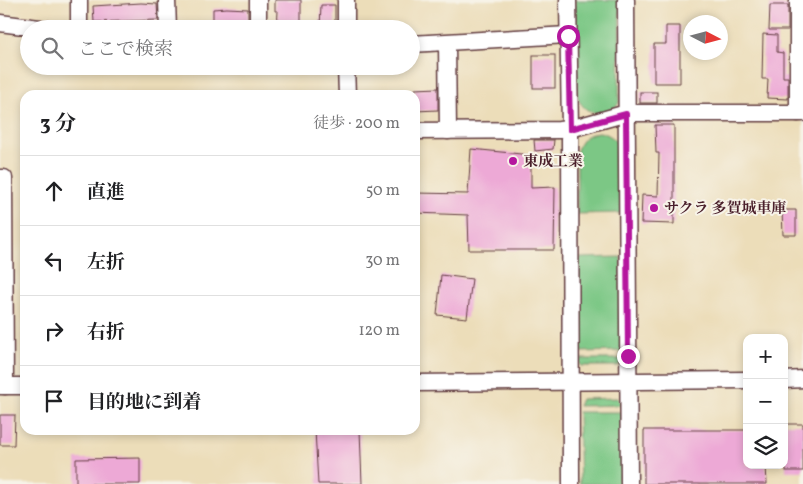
<!DOCTYPE html>
<html lang="ja">
<meta charset="utf-8">
<style>
:root{--surface:#fff;--page:#f2f2f2;--text:#202124;--muted:#757577;--line:#e0e0e0}
body{margin:0;font-family:Vollkorn,"Noto Serif JP",serif;background:var(--page);color:var(--text)}
.controls{position:absolute;right:15px;bottom:15px;display:grid;overflow:hidden;border-radius:10px;box-shadow:0 2px 8px #0003}
.controls button{width:45px;height:45px;display:grid;place-items:center;padding:0;border:0;border-bottom:1px solid var(--line);background:var(--surface);color:var(--text);font:25px sans-serif}
.compass{position:absolute;left:683px;top:15px;width:45px;height:45px;border-radius:50%;background:var(--surface);box-shadow:0 2px 8px #0003;rotate:96deg}
.stop{position:absolute;width:15px;height:15px;margin:-11px;border:4px solid #b5179e;border-radius:50%;background:#fff}
.stop.end{background:#b5179e;border-color:#fff;box-shadow:0 1px 5px #0008}
.list{margin:0;padding:0;list-style:none}
h2{display:flex;justify-content:space-between;align-items:center;height:65px;margin:0;padding:0 20px;font-size:21px}
h2 small{font-size:16px;font-weight:400;color:var(--muted)}
.list li{display:grid;grid-template-columns:32px 1fr auto;gap:15px;align-items:center;box-sizing:border-box;height:70px;padding:0 20px;border-top:1px solid var(--line)}
.list b{display:block;font-size:19px;white-space:nowrap}
.list em{font-size:16px;font-style:normal;color:var(--muted)}
.icon{flex:none;width:28px;height:28px;fill:none;stroke:currentColor;stroke-width:2;stroke-linecap:round;stroke-linejoin:round}
.map{position:relative;flex:none;width:803px;height:484px;overflow:hidden}
.search{position:absolute;background:var(--surface);box-shadow:0 2px 8px #0003;left:20px;top:20px;width:400px;height:55px;display:flex;align-items:center;gap:12px;box-sizing:border-box;padding:0 18px;border-radius:28px;color:var(--muted);font-size:19px}
.panel{position:absolute;background:var(--surface);box-shadow:0 2px 8px #0003;left:20px;top:90px;width:400px;height:345px;border-radius:15px}
.map>svg:first-child{display:block}
.green{fill:#7cc785;stroke:#637358}
.building{fill:#eda9d6}
.lines{fill:none;stroke-linecap:round;stroke-linejoin:round}
.minor-casing{stroke:#623c40;stroke-width:19}
.minor{stroke:#fff;stroke-width:16}
.route{stroke:#b5179e;stroke-width:6}
.poi-dot{fill:#b5179e;stroke:#f7f3e8;stroke-width:2}
.labels{text-anchor:middle;stroke-width:4;stroke-linejoin:round;paint-order:stroke}
.poi-label{font-size:15px;font-weight:bold;fill:#4a1f2b;stroke:#f7f3e8;text-anchor:start}
</style>
<div class="map">
<svg width="803" height="484" viewBox="0 0 803 484">
<rect width="100%" height="100%" fill="#f7f3e8"/>
<filter id="ink" filterUnits="userSpaceOnUse"><feTurbulence type="fractalNoise" baseFrequency=".02" numOctaves="2"/><feDisplacementMap in="SourceGraphic" scale="10" xChannelSelector="R" yChannelSelector="G"/><feConvolveMatrix kernelMatrix="1 2 1 2 8 2 1 2 1" color-interpolation-filters="sRGB"/></filter>
<filter id="wash" filterUnits="userSpaceOnUse"><feTurbulence type="fractalNoise" baseFrequency=".0096" numOctaves="4" result="noise"/><feDisplacementMap in="SourceGraphic" scale="20" xChannelSelector="R" yChannelSelector="G"/><feGaussianBlur stdDeviation="1.12" result="paint"/><feColorMatrix in="noise" values="0 0 0 0 0 0 0 0 0 0 0 0 0 0 0 0 0 1.4 0 .05"/><feComposite in="paint" operator="in"/></filter>
<g filter="url(#wash)">
<rect width="100%" height="100%" fill="#ecddb9"/>
<!-- green -->
<g class="green">
<path d="M575,0H620L619,103C606,120 582,115 577,95Z"/>
<path d="M599,132C610,134 616,139 621,150L622,213L577,214V150C581,139 587,134 599,132Z"/>
<path d="M621,257L622,351L578,352V258Z"/>
<path d="M578,359H622L620,364L617,366H581Z"/>
<path d="M618,398L622,405L578,406L581,399Z"/>
<path d="M578,412H622L623,484H580Z"/>
</g>
<g id="blocks">
<!-- building -->
<g class="building">
<path d="M275,0H301V29H277L278,11H275Z"/>
<path d="M141,3L157,4L158,20L94,22L93,6Z"/>
<path d="M321,5H335V29H320Z"/>
<path d="M770,5H788V30H769Z"/>
<path d="M227,8L248,9V29H228V21H213V9Z"/>
<path d="M666,26H680V83H654V44H666Z"/>
<path d="M763,34L777,35V52L783,53V77H788V99L767,98L768,79H762Z"/>
<rect x="533" y="55" width="22" height="33"/>
<path d="M438,88V110L415,111V89Z"/>
<rect x="640" y="92" width="17" height="11"/>
<path d="M655,125H674V224L641,223L642,195L658,196L659,153H656Z"/>
<path d="M534,140H554L553,149L535,151Z"/>
<path d="M471,149L531,155V188L555,187L554,250H469L468,215L415,213V193L468,194Z"/>
<path d="M782,210H796V235H783Z"/>
<path d="M441,275L472,279L467,318L437,315Z"/>
<path d="M0,415H15L14,445H0Z"/>
<rect x="786" y="424" width="17" height="47"/>
<path d="M315,430H360L362,484H318Z"/>
<path d="M644,430H747V465H766L767,484H644Z"/>
<path d="M140,458V484H76V459Z"/>
</g>
</g>
</g>
<g filter="url(#ink)">
<use href="#blocks" fill-opacity="0" stroke="#623c40" stroke-width="1"/>
<g class="lines">
<!-- minor casing -->
<g class="minor-casing">
<g id="minor">
<path d="M79,0V29"/>
<path d="M167,0L168,29"/>
<path d="M258,0V29"/>
<path d="M346,0V29"/>
<path d="M568,0L570,129L571,484"/>
<path d="M626,0L629,484"/>
<path d="M798,0V113"/>
<path d="M0,23L47,29"/>
<path d="M447,43L448,131"/>
<path d="M411,44L568,35"/>
<path d="M346,66L347,95"/>
<path d="M415,131L559,130L570,129L627,113H803"/>
<path d="M0,178H4L5,386"/>
<path d="M784,380L803,379"/>
<path d="M415,383L747,380"/>
<path d="M0,386H25"/>
</g>
</g>
<!-- minor -->
<use href="#minor" class="minor"/>
</g>
</g>
<g class="lines" filter="url(#ink)">
<!-- route -->
<path class="route" d="M568,36L570,129L626,114L628,356"/>
</g>
<!-- markers -->
<g class="poi-dot">
<circle cx="513" cy="161" r="5"/>
<circle cx="654" cy="208" r="5"/>
</g>
<g class="labels">
<!-- poi labels -->
<g class="poi-label">
<text x="523" y="166">東成工業</text>
<text x="664" y="213">サクラ 多賀城車庫</text>
</g>
</g>
</svg>
<div class="controls">
<button>+</button>
<button>−</button>
<button><svg class="icon" aria-label="layers" viewBox="0 0 24 24"><path d="M12 4l9 5-9 5-9-5zM3 14l9 5 9-5"/></svg></button>
</div>
<svg class="compass" viewBox="-18 -18 36 36"><path d="M0-13l5 13h-10z" fill="#e53935"/><path d="M0 13l5-13h-10z" fill="#757577"/></svg>
<div class="stop" style="left:568px;top:36px"></div>
<div class="stop end" style="left:628px;top:356px"></div>
<div class="search"><svg class="icon" aria-label="search" viewBox="0 0 24 24"><circle cx="10" cy="10" r="6"/><path d="M15 15l6 6"/></svg>ここで検索</div>
<section class="panel">
<h2>3 分<small>徒歩 · 200 m</small></h2>
<ul class="list">
<li><svg class="icon" aria-label="ahead" viewBox="0 0 24 24"><path d="M12 20V5M6 11l6-6 6 6"/></svg><div><b>直進</b></div><em>50 m</em></li>
<li><svg class="icon" aria-label="left" viewBox="0 0 24 24"><path d="M17 20v-9H6M10 6l-5 5 5 5"/></svg><div><b>左折</b></div><em>30 m</em></li>
<li><svg class="icon" aria-label="right" viewBox="0 0 24 24"><path d="M7 20v-9h11M14 6l5 5-5 5"/></svg><div><b>右折</b></div><em>120 m</em></li>
<li><svg class="icon" aria-label="arrive" viewBox="0 0 24 24"><path d="M6 21V4h12l-3 4 3 4H6"/></svg><div><b>目的地に到着</b></div></li>
</ul>
</section>
</div>
